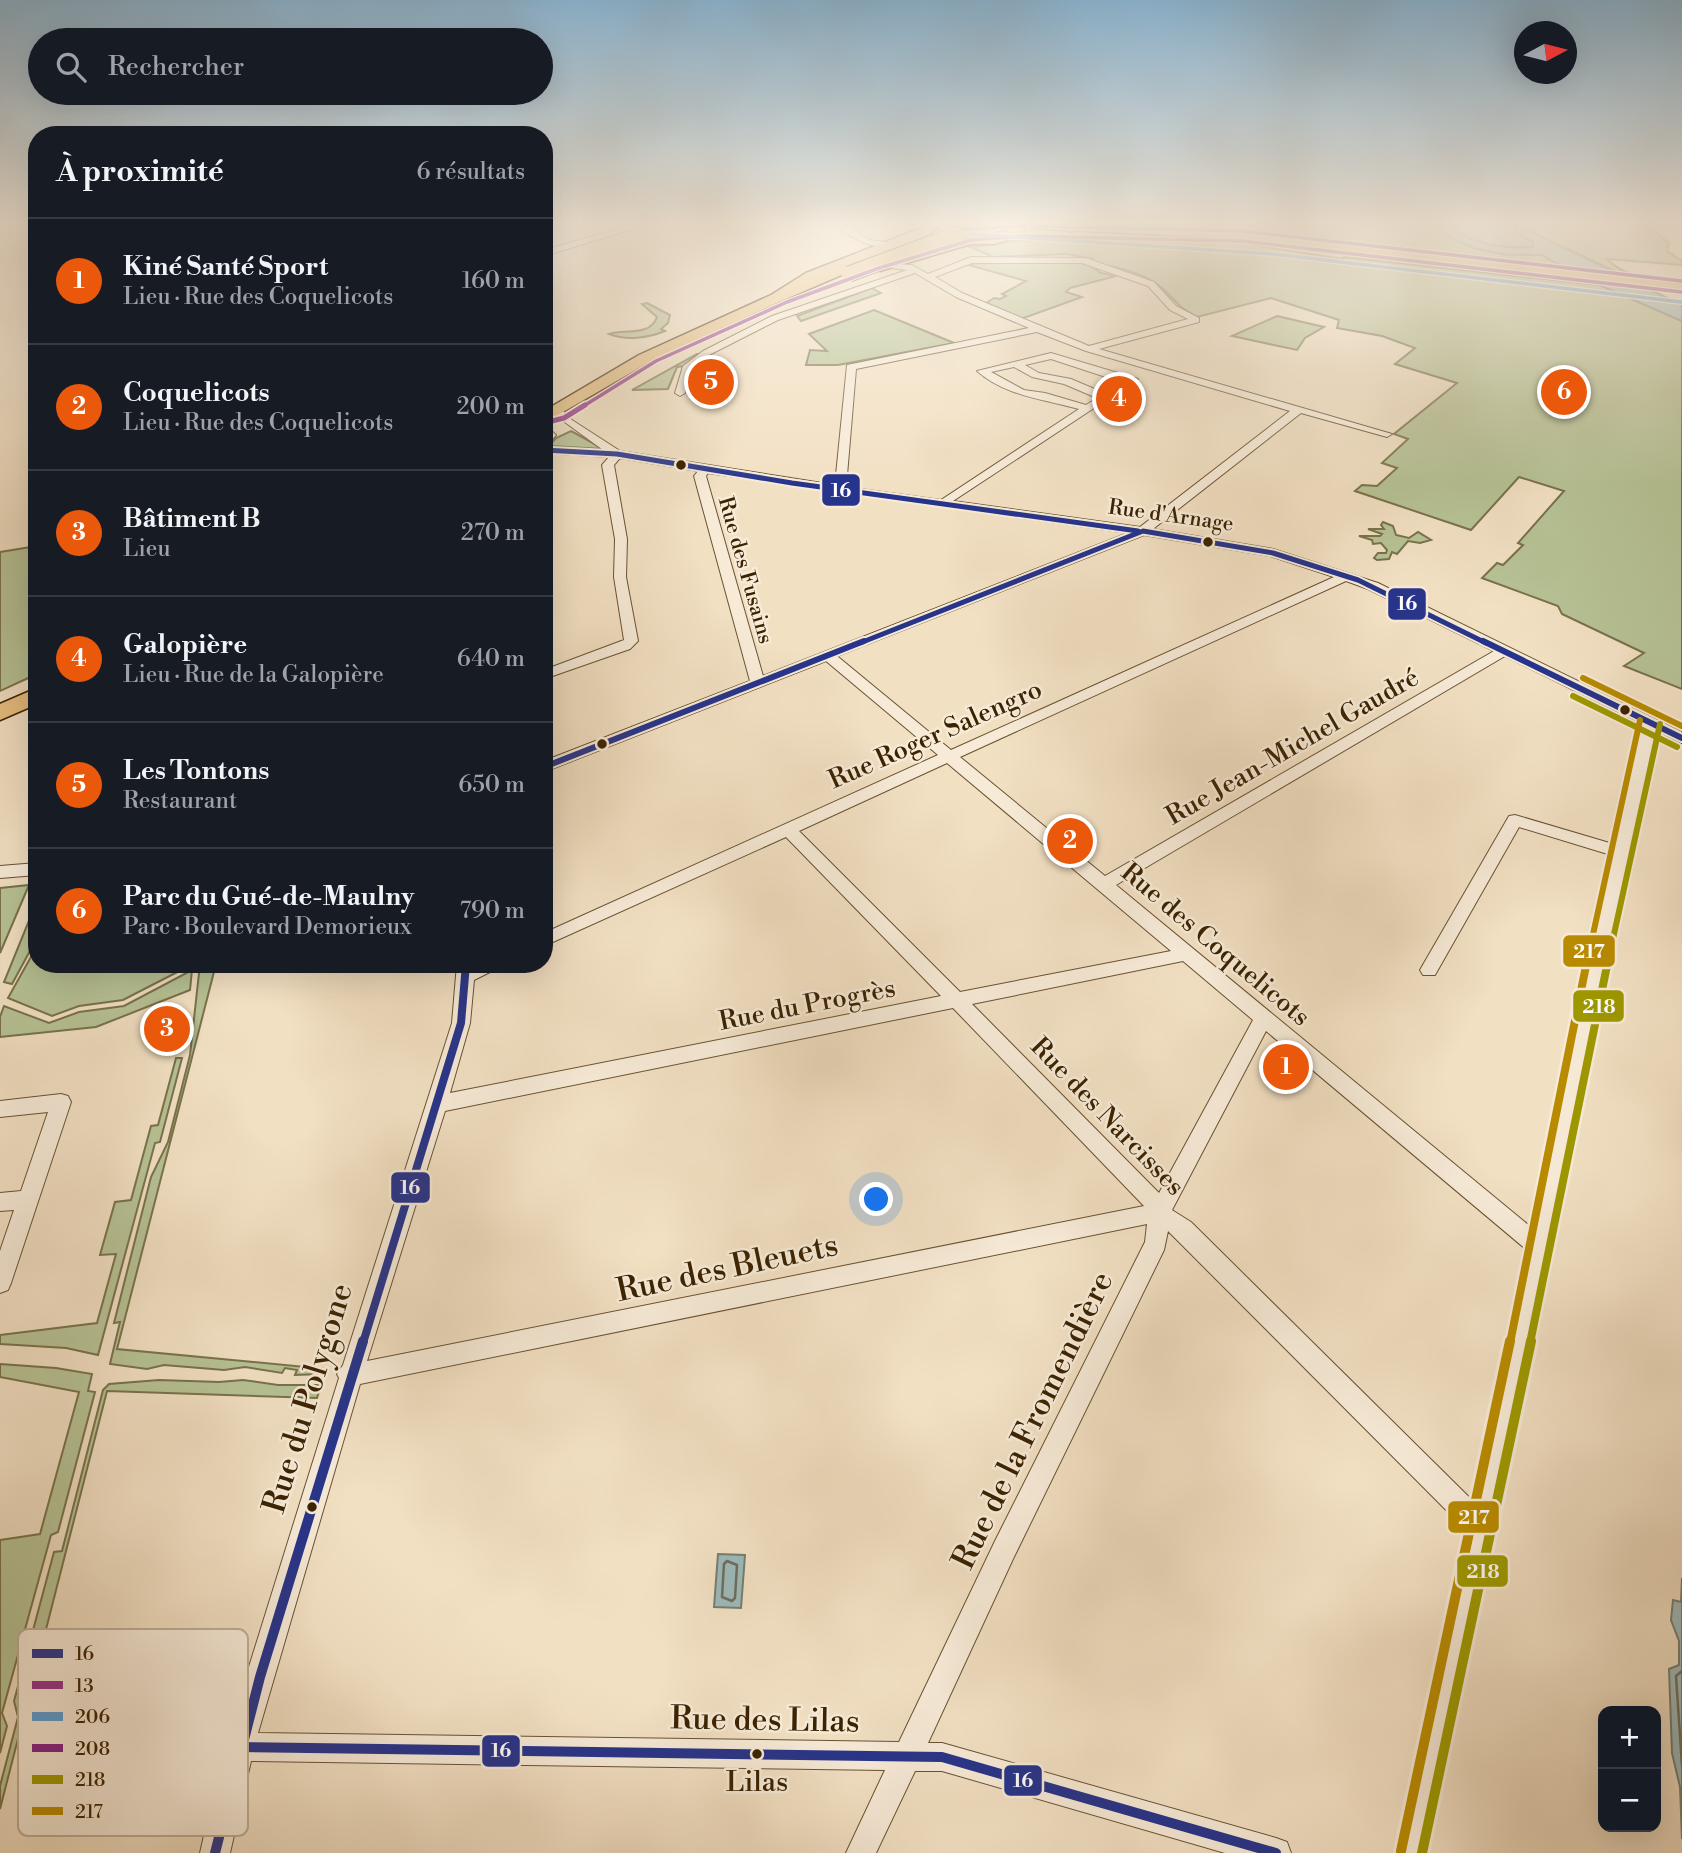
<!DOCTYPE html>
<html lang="fr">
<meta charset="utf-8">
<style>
:root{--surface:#171b24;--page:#20242c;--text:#f1f3f6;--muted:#9ea1a6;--line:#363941;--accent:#ea580c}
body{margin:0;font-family:"Libre Bodoni",serif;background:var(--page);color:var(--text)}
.controls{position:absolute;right:21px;bottom:21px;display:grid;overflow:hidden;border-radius:14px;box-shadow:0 7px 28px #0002}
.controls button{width:63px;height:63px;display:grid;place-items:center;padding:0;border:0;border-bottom:2px solid var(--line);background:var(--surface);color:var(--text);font:35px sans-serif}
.compass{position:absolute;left:1514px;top:21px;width:63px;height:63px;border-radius:50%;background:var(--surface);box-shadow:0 7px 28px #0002;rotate:83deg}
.you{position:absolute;left:877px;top:1200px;width:24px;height:24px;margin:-18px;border:5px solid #fff;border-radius:50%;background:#1a73e8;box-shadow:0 0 0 10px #1a73e833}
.badge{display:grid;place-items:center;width:46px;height:46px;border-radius:50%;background:var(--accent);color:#fff;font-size:23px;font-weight:700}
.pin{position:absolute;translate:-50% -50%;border:4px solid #fff;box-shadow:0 2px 7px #0006}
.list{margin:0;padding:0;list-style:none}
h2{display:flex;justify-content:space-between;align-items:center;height:91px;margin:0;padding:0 28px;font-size:30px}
h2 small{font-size:23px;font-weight:400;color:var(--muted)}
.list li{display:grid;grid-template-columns:46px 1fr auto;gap:21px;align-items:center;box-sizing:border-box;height:126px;padding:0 28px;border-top:2px solid var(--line)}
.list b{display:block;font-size:26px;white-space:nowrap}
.list p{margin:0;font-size:23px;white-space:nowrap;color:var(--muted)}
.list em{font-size:23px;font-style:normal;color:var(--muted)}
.icon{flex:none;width:38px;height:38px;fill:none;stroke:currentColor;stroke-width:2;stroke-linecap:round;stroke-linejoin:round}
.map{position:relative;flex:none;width:1682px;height:1853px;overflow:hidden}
.search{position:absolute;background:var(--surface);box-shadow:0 7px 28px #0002;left:28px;top:28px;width:525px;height:77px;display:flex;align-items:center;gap:18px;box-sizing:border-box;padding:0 24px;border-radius:38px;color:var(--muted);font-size:26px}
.panel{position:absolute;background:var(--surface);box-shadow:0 7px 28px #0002;left:28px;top:126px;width:525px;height:847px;border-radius:28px}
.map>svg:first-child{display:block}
.green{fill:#b7c396;stroke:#79724b;stroke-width:2}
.water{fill:#9dbbbc;stroke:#767e71;stroke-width:2}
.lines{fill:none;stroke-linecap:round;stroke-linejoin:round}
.shore-far1{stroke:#6c6e5e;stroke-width:2}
.shore{stroke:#6c6e5e;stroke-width:2.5}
.primary-tunnel{stroke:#cdba9c;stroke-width:15;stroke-dasharray:15 8;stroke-linecap:butt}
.minor-casing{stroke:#695231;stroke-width:2}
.primary-casing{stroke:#3b2200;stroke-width:3}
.trunk-casing{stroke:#3b2200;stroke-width:3}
.minor{fill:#f7ebd8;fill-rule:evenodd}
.primary{fill:#e9c082;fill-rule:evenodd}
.trunk{fill:#e9c082;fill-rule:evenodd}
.trunk-bridge-casing{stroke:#3b2200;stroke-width:17;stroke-linecap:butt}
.trunk-bridge{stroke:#e9c082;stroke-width:15}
.bus-1-far3-casing{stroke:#f7ebd8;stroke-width:9}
.bus-1-far2-casing{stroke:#f7ebd8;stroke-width:10}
.bus-1-far1-casing{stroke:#f7ebd8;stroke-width:13}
.bus-1-casing{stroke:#f7ebd8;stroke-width:16}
.bus-2-far1-casing{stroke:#f7ebd8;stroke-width:6}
.bus-2-casing{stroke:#f7ebd8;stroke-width:9}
.bus-3-casing{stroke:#f7ebd8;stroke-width:6}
.bus-4-casing{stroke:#f7ebd8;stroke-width:6}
.bus-5-far2-casing{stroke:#f7ebd8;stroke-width:10}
.bus-5-far1-casing{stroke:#f7ebd8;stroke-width:13}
.bus-5-casing{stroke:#f7ebd8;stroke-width:16}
.bus-6-far2-casing{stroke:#f7ebd8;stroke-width:10}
.bus-6-far1-casing{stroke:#f7ebd8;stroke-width:13}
.bus-6-casing{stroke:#f7ebd8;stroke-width:16}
.bus-1-far3{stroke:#27348b;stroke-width:5}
.bus-1-far2{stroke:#27348b;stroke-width:6}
.bus-1-far1{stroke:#27348b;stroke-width:8}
.bus-1{stroke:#27348b;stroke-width:10}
.bus-2-far1{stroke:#923189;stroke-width:3.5}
.bus-2{stroke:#923189;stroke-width:5}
.bus-3{stroke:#589dd6;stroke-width:3.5}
.bus-4{stroke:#831f82;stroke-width:3.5}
.bus-5-far2{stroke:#9e9800;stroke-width:6}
.bus-5-far1{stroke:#9e9800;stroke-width:8}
.bus-5{stroke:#9e9800;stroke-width:10}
.bus-6-far2{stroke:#b98b00;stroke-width:6}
.bus-6-far1{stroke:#b98b00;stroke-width:8}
.bus-6{stroke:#b98b00;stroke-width:10}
.bus-dot{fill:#3b2200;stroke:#f7ebd8;stroke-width:2.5}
.labels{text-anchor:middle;stroke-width:5;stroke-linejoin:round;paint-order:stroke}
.far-street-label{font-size:21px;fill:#3b2200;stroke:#f7ebd8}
.street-label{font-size:26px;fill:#3b2200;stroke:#f7ebd8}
.near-bus-label{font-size:28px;fill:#3b2200;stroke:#f7ebd8}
.near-street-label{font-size:32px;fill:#3b2200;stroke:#f7ebd8}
.key{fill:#f7ebd8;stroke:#bfaf97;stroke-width:2}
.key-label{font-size:19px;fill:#3b2200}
.line-badge{stroke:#f7ebd8;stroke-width:2.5}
.badge-label{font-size:19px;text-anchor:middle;font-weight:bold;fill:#fff}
</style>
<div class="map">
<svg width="1682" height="1853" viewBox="0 0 1682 1853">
<rect width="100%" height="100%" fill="#f2e0c3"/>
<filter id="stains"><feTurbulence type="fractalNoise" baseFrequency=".00286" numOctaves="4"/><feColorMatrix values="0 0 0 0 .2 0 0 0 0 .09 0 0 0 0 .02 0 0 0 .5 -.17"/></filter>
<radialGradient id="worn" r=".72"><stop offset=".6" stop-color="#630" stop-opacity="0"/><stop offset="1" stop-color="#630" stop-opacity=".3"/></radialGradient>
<!-- green -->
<g class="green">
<path d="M1082,224H1437L1451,238L1466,245L1508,255H1542L1572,271L1232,227L1229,228L1230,230Z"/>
<path d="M1515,224H1643L1669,243L1667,251L1682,261V265L1607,259C1630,282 1653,274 1682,280V285L1627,277Z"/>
<path d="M1116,238L1242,243L1342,259L1344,257L1600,285L1682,321V689L1624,666L1644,653L1562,614L1558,606L1482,578L1497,563L1503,565L1523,545L1518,543L1564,491L1519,477L1471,530L1355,491L1362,485L1377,486L1397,468L1382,463L1408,439L1394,434L1457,383L1395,364L1415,348L1382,336L1337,328L1339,320L1271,298L1197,317C1178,307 1178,303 1163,289C1147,273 1116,267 1095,263L1093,259L1067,254L994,257L970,247L1014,241Z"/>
<path d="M1061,260C1078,262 1089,263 1101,273L1116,276L1070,288L1066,292L1082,297L1021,319L986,303L994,298L1000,299L1006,296L1002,294L1026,281L965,264Z"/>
<path d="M872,288L881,293L801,321L797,316Z"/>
<path d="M647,303L670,315L668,323L661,329L665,331C648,338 627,341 609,334C624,329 650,337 657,317L642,304Z"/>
<path d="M874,310L954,343L838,365H806L810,350L827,351L809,334Z"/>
<path d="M1277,316L1324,327L1305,338L1297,350L1232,336Z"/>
<path d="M697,354H700L684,366L677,367L668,389L632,390Z"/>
<path d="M571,431L604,449L549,446L556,438Z"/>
<path d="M1383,522L1393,526L1396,535L1409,538L1418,532L1431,540L1420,543L1408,541L1397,554L1392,552L1389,559L1377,560L1374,558L1378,553H1386L1387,550L1381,543L1373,544L1372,540L1359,536H1380L1382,534L1368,529H1384L1381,525Z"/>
<path d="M37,546V674L0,691V552Z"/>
<path d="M29,885L0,953V888Z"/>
<path d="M37,901V938L12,984L4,982Z"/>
<path d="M37,946V964H193L123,1000L79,1006L52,1016L8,998Z"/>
<path d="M200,964H216L117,1349L327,1369L325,1374L295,1375L297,1370L285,1368L282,1373L245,1367L224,1370L164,1365L147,1369L110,1364L120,1322L114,1323L151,1177L168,1142L190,1055Z"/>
<path d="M192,970L190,990L96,1027L0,1037V1017L4,1006L49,1023L79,1012L124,1006Z"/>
<path d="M176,1058H182L160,1142L155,1143L98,1355L66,1348L0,1344V1335L97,1323L116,1254L100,1255L115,1202L131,1200L151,1126L158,1125Z"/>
<path d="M0,1364L56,1368L92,1374L88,1391L95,1392L58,1532L51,1535L2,1713L7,1726L0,1753V1540L40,1534L79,1392L0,1377Z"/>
<path d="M159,1380L219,1382L243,1380L278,1385H321L317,1398L107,1391L0,1809V1786L18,1717L14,1701L54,1552L62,1551L103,1390L109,1384Z"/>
</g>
<!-- water -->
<g class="water">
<path d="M1437,224H1515L1682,305V321L1574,274L1542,255H1508L1477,249L1451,238Z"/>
<path d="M718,1554L745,1555L741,1608L714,1607Z"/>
<path d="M1682,1578V1839L1680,1787L1672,1753L1669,1669L1679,1665V1641L1671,1620L1673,1600L1681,1602Z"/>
</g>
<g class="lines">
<!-- shore-far1 -->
<path class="shore-far1" d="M1447,224C1471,245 1502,249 1533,247V242L1517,233L1514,224"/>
<!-- shore -->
<g class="shore">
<path d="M727,1561L737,1565L735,1598L732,1601L722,1597L724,1564Z"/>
<path d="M1682,1671L1676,1676L1682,1766"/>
</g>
<!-- primary-tunnel -->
<path class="primary-tunnel" d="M1008,228L1027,230"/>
<!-- minor casing -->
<g class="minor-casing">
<g id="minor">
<path d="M636,224H650L544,256V250Z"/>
<path d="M834,224H844L870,240L897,244C878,254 850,237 834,224Z"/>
<path d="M971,257L1086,258L1154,282L1176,306L1199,318V322L1099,349L1392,434L1387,437L1301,413L1153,529L1273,549L1378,583L1682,732V743L1655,731L1630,840L1503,1485L1426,1853H1396L1468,1532L1168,1231L1164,1250L1013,1559L928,1743H942L1276,1838L1287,1842L1291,1853H1225L942,1771H915L876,1853H846L885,1770L251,1761L230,1853H200L224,1747L339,1378L337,1374L343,1365L452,1023L457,964H499L496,969L474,980L470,1023L450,1093L941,996L786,837L544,946V933L938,755L826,661L544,772V761L750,681L694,476L698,471L620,458L614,465L627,539L626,577L638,641L630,649L544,679V670L624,640L614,577L615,539L602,465L609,457L544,453V424L556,435L546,447L603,450L555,415L544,411V404L563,411L572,420L620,451L835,485L847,365L1029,328L956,297L915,273L778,320L709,355L693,367L685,393L680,396L675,393L683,366L703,351L772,316L907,270L884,267V263L912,265L928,274ZM972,263H1082L1148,286L1170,310L1188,319L1089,346L962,293L935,277ZM1037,332L1086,351L1290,411L1140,527L953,501L1138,379L1051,353L977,371C1005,396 1044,399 1079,409L941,500L846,487L856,369ZM1051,359L1121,382L1104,393L1071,379L1039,373L1025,365ZM1014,367L1032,377L1064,384L1097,398L1086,405L1045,393L1024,390L991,372ZM708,473L1128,533L763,676L706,476ZM1144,535L1270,556L1334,577L951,750L837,656ZM1346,581L1368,589L1494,651L1105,876L960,757ZM1505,656L1642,724L1613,844L1515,815L1509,816L1420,970L1423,975H1435L1519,827L1611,855L1532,1228L1116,885ZM947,763L1171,951L960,992L799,831ZM1183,961L1253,1020L1159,1193L972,1004ZM953,1008L1144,1206L367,1361L445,1111ZM1266,1031L1528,1251L1475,1503L1191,1222L1172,1210ZM1147,1224L1145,1242L995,1541L899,1742L258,1733L360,1384Z"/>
<path d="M37,863V875L0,878V866Z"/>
<path d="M61,1094L68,1096L71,1102L11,1283L8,1290L0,1293V1251L14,1210L0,1211V1193L21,1191L48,1112L0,1117V1101Z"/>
</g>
</g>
<!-- primary casing -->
<g class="primary-casing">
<g id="primary">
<path d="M931,224L937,228L928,235L816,279L781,301L651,361L544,423V411L639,355L771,295L806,273Z"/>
<path d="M1012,224H1106L1243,231L1682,284V292L1243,239L1025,228L1023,234L995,244H971L880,271L873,267L875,264L951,242L946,238L948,235L986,236L1012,229Z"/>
<path d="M37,688V704L0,720V704Z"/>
</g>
</g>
<!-- trunk casing -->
<g class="trunk-casing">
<g id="trunk">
<path d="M1044,224H1073L1079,228L1072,232Z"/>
<path d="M841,266L846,267V273L781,301H771L769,298Z"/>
</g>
</g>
<!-- minor -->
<use href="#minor" class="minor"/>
<!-- primary -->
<use href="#primary" class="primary"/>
<!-- trunk -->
<use href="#trunk" class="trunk"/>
<!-- trunk-bridge casing -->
<g class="trunk-bridge-casing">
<path id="trunk-bridge" d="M849,274L984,224"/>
</g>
<!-- trunk-bridge -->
<use href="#trunk-bridge" class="trunk-bridge"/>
<!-- bus-1-far3 casing -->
<g class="bus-1-far3-casing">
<g id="bus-1-far3">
<path d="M544,450L617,454L792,483L1138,531"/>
<path d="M860,643L1143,531L1273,553L1358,580L1486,643"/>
</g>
</g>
<!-- bus-1-far2 casing -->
<g class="bus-1-far2-casing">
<g id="bus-1-far2">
<path d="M1483,641L1682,738"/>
<path d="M544,767L864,641"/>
</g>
</g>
<!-- bus-1-far1 casing -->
<g class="bus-1-far1-casing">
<path id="bus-1-far1" d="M363,1343L461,1023L466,964"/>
</g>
<!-- bus-1 casing -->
<g class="bus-1-casing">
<g id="bus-1">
<path d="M238,1747L942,1757L1276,1853"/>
<path d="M215,1853L260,1677L363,1341"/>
</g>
</g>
<!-- bus-2-far1 casing -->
<g class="bus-2-far1-casing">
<path id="bus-2-far1" d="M582,407L656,361L787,302L879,268L971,240L1026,236L1241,241L1682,292"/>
</g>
<!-- bus-2 casing -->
<g class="bus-2-casing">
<path id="bus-2" d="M544,423L564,418L585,405"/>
</g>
<!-- bus-3 casing -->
<g class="bus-3-casing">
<path id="bus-3" d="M969,234L1273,254L1681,302"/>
</g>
<!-- bus-4 casing -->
<g class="bus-4-casing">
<path id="bus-4" d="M945,224L966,229L1026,226L1242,231L1682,281"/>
</g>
<!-- bus-5-far2 casing -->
<g class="bus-5-far2-casing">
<g id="bus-5-far2">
<path d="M1573,696L1677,747"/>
<path d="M1611,948L1660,724"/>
</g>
</g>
<!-- bus-5-far1 casing -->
<g class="bus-5-far1-casing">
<path id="bus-5-far1" d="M1530,1343L1611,946"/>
</g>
<!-- bus-5 casing -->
<g class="bus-5-casing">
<path id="bus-5" d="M1422,1853L1531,1341"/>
</g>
<!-- bus-6-far2 casing -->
<g class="bus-6-far2-casing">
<g id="bus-6-far2">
<path d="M1583,678L1682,726"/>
<path d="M1590,948L1640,720"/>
</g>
</g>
<!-- bus-6-far1 casing -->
<g class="bus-6-far1-casing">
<path id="bus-6-far1" d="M1510,1343L1590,946"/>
</g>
<!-- bus-6 casing -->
<g class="bus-6-casing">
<path id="bus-6" d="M1401,1851L1510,1341"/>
</g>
<!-- bus-1-far3 -->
<use href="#bus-1-far3" class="bus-1-far3"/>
<!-- bus-1-far2 -->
<use href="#bus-1-far2" class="bus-1-far2"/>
<!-- bus-1-far1 -->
<use href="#bus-1-far1" class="bus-1-far1"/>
<!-- bus-1 -->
<use href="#bus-1" class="bus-1"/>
<!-- bus-2-far1 -->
<use href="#bus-2-far1" class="bus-2-far1"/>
<!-- bus-2 -->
<use href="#bus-2" class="bus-2"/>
<!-- bus-3 -->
<use href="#bus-3" class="bus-3"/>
<!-- bus-4 -->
<use href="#bus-4" class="bus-4"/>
<!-- bus-5-far2 -->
<use href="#bus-5-far2" class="bus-5-far2"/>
<!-- bus-5-far1 -->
<use href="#bus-5-far1" class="bus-5-far1"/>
<!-- bus-5 -->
<use href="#bus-5" class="bus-5"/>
<!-- bus-6-far2 -->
<use href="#bus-6-far2" class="bus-6-far2"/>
<!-- bus-6-far1 -->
<use href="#bus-6-far1" class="bus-6-far1"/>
<!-- bus-6 -->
<use href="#bus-6" class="bus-6"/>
</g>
<!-- sky -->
<linearGradient id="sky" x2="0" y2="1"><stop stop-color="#8ab7d6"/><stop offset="0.46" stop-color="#f9f1e4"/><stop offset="1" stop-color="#f9f1e4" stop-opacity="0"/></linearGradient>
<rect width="1682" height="484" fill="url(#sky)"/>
<!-- markers -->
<g class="bus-dot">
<circle cx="681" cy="465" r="6"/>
<circle cx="1208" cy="542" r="6"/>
<circle cx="1625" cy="710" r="6"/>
<circle cx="602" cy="744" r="6"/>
<circle cx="312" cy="1507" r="6"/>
<circle cx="757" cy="1754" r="6"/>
</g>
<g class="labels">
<!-- far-street labels -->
<g class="far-street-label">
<text transform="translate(1171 515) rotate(8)" y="7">Rue d'Arnage</text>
<text transform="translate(746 570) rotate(74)" y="7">Rue des Fusains</text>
</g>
<!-- street labels -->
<g class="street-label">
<text transform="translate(935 734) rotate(-24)" y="9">Rue Roger Salengro</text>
<text transform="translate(1292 746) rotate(-30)" y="9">Rue Jean-Michel Gaudré</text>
<text transform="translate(1216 944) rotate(40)" y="9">Rue des Coquelicots</text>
<text transform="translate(807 1004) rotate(-11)" y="9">Rue du Progrès</text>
<text transform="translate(1108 1116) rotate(46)" y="9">Rue des Narcisses</text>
</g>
<!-- near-bus labels -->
<g class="near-bus-label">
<text x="757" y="1791">Lilas</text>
</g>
<!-- near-street labels -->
<g class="near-street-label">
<text transform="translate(727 1267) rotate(-12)" y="11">Rue des Bleuets</text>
<text transform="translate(307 1398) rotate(-73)" y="11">Rue du Polygone</text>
<text transform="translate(1032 1420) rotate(-64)" y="11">Rue de la Fromendière</text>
<text transform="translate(765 1719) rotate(1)" y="11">Rue des Lilas</text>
</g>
</g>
<!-- legend -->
<rect x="18" y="1629" width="230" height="207" rx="10" class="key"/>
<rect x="32" y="1649" width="31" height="9" fill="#27348b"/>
<rect x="32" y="1681" width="31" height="8" fill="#923189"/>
<rect x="32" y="1712" width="31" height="9" fill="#589dd6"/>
<rect x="32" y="1744" width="31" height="8" fill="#831f82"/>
<rect x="32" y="1775" width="31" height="9" fill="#9e9800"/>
<rect x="32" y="1807" width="31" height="8" fill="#b98b00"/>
<g class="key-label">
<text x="75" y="1660">16</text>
<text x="75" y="1692">13</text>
<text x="75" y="1723">206</text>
<text x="75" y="1755">208</text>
<text x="75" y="1786">218</text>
<text x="75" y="1818">217</text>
</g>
<g class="line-badge">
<rect x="821" y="473" width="40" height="34" rx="7" fill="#27348b"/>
<rect x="1387" y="587" width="40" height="34" rx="7" fill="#27348b"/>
<rect x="1562" y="934" width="54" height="34" rx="7" fill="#b98b00"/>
<rect x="1572" y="989" width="53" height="34" rx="7" fill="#9e9800"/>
<rect x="390" y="1171" width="41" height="33" rx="7" fill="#27348b"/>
<rect x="1447" y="1500" width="53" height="34" rx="7" fill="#b98b00"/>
<rect x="1456" y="1554" width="53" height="34" rx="7" fill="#9e9800"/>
<rect x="481" y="1734" width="40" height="34" rx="7" fill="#27348b"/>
<rect x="1003" y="1764" width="40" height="33" rx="7" fill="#27348b"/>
</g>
<g class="badge-label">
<text x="841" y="497">16</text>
<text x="1407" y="610">16</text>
<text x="1589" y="958">217</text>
<text x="1599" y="1013">218</text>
<text x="410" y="1194">16</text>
<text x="1474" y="1524">217</text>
<text x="1483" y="1578">218</text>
<text x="501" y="1757">16</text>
<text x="1023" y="1787">16</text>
</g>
<rect width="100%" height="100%" filter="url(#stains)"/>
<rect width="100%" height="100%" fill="url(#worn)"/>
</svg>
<div class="controls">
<button>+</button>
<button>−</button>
</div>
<svg class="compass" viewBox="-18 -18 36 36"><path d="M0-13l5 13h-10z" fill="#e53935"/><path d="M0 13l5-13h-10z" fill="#9ea1a6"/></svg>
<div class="you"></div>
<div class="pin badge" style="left:1286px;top:1067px">1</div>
<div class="pin badge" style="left:1070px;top:841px">2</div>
<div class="pin badge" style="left:167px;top:1029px">3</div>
<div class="pin badge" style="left:1119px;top:399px">4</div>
<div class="pin badge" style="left:711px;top:382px">5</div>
<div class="pin badge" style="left:1564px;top:392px">6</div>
<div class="search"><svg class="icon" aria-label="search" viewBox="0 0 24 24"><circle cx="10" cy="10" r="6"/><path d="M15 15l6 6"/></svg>Rechercher</div>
<section class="panel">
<h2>À proximité<small>6 résultats</small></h2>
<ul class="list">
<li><span class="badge">1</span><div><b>Kiné Santé Sport</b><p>Lieu · Rue des Coquelicots</p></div><em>160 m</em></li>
<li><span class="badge">2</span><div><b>Coquelicots</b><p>Lieu · Rue des Coquelicots</p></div><em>200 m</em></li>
<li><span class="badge">3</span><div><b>Bâtiment B</b><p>Lieu</p></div><em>270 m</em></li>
<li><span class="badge">4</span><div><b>Galopière</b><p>Lieu · Rue de la Galopière</p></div><em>640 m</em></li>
<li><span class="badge">5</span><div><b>Les Tontons</b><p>Restaurant</p></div><em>650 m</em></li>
<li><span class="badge">6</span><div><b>Parc du Gué-de-Maulny</b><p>Parc · Boulevard Demorieux</p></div><em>790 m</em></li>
</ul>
</section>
</div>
